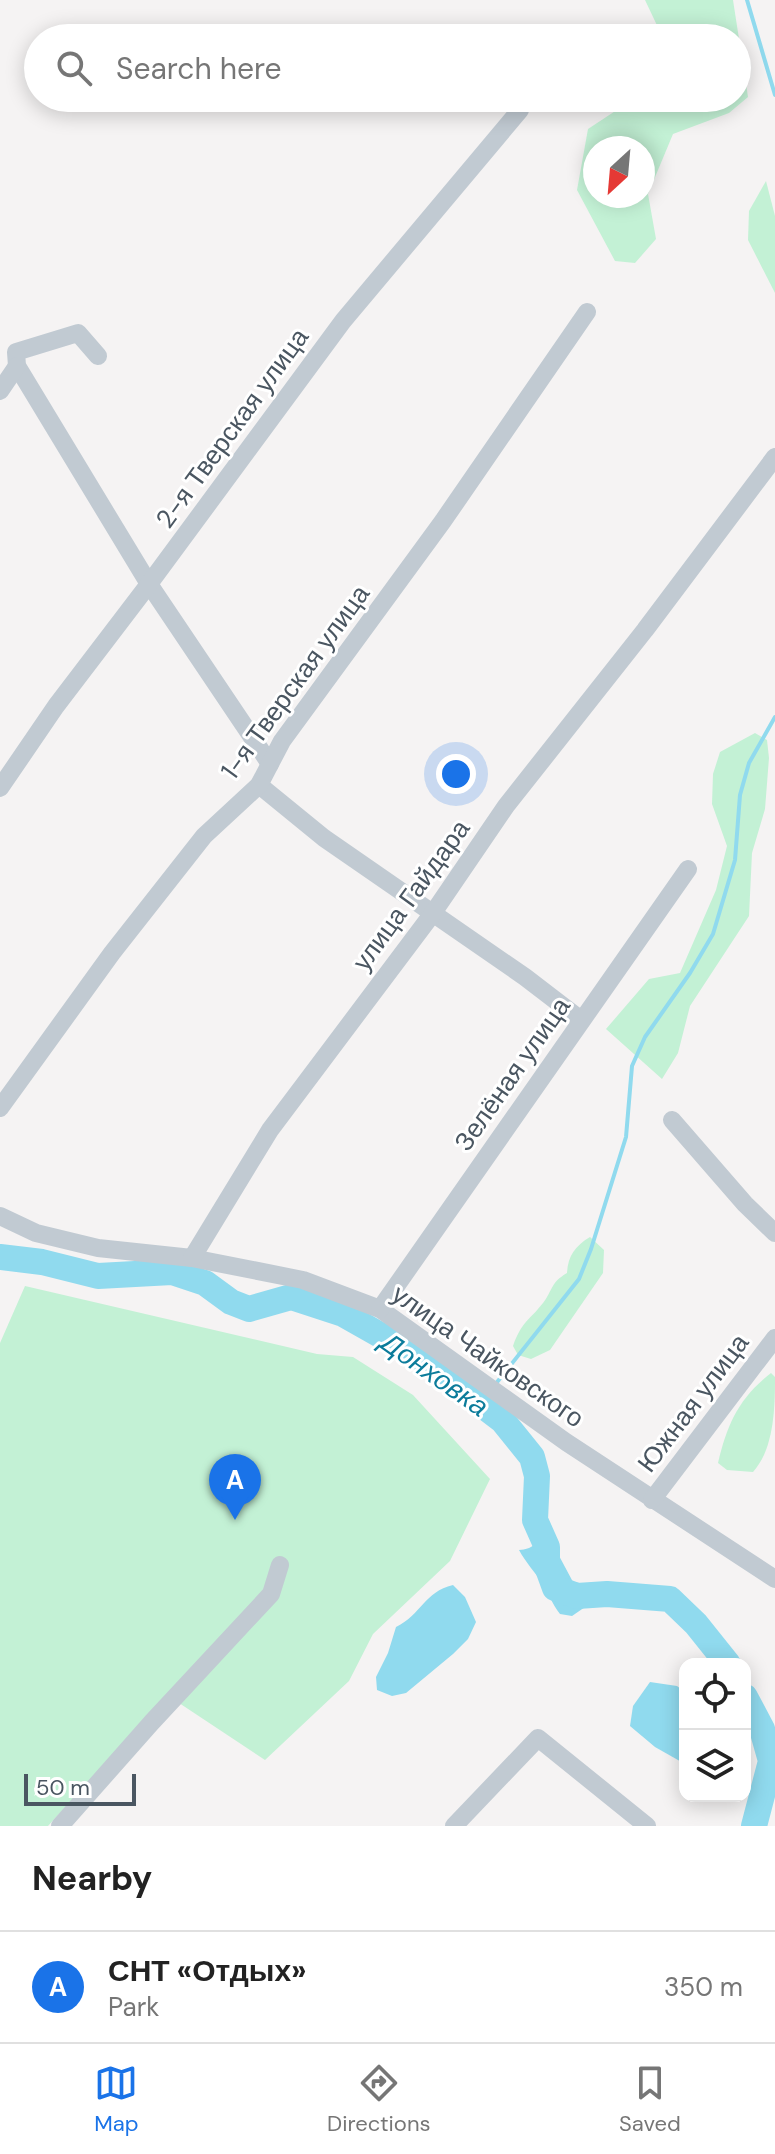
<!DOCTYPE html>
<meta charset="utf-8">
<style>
:root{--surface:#fff;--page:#f2f2f2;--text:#222;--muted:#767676;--line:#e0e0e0;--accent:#1a73e8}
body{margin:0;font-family:"DM Sans",sans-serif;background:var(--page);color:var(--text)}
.controls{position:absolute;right:24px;bottom:24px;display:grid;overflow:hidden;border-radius:16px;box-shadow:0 4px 20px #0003}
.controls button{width:72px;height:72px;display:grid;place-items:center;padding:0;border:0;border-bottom:2px solid var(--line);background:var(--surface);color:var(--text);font:40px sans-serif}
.compass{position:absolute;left:583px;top:136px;width:72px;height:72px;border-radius:50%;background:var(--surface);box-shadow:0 4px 20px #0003;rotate:206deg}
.scale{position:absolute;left:24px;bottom:20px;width:112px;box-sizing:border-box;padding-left:8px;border:4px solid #4a5661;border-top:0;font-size:22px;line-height:28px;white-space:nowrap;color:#4a5661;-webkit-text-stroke:6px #fff;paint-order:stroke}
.you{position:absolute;left:456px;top:774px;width:28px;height:28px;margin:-20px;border:6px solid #fff;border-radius:50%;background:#1a73e8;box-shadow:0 0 0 12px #1a73e833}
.badge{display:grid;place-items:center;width:52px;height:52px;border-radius:50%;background:var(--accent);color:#fff;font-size:26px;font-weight:700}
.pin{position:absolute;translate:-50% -66px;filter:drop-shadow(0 2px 4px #0008)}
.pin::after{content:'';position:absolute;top:42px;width:28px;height:24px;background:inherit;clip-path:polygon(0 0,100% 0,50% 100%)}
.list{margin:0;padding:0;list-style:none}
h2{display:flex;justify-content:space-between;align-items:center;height:104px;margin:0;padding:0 32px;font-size:34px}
h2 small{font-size:26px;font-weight:400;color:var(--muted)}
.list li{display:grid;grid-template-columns:52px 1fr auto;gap:24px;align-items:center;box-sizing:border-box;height:112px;padding:0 32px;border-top:2px solid var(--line)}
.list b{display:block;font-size:30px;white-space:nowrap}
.list p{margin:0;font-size:26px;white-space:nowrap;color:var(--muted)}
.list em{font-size:26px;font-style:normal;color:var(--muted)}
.icon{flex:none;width:44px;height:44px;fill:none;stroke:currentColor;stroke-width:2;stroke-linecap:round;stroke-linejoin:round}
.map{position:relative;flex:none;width:775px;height:1826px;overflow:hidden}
.search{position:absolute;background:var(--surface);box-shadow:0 4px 20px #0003;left:24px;right:24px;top:24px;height:88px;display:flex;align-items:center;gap:20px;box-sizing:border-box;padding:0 28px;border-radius:44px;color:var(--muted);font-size:30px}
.sheet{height:216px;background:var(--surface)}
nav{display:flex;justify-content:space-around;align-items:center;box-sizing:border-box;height:112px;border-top:2px solid var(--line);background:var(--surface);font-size:22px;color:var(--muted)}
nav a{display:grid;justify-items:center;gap:4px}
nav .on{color:var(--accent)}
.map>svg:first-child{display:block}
.green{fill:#c3f1d5;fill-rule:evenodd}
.water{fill:#90daee}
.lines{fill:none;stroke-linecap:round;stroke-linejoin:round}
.stream{stroke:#90daee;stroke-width:4}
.river{stroke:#90daee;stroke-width:26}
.minor{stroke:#c1cad2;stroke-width:18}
.labels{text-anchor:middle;stroke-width:6;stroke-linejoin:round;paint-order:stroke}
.street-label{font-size:26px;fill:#4a5661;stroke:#fff}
.water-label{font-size:28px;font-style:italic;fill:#0c7c9b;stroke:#fff}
</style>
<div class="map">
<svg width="775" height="1826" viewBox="0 0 775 1826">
<rect width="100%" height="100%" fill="#f5f3f3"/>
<!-- green -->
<g class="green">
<path d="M645,0H733L748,97L729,113L673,134L648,194L656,239L635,263L615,261L577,190L588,129L635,98H737V38H663ZM643,148V196H595V148Z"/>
<path d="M766,181L775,216V293L748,240L749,211Z"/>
<path d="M755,733L767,740L769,758L765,809L752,853L749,916L690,1006L678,1053L662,1079L606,1029L649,979L680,973L716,890L727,846L712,804L713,774L720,752Z"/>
<path d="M590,1237L604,1250L603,1273L550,1350L531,1359L518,1355L513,1346C522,1321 528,1322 543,1303C553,1290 550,1283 567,1273C568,1256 575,1246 590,1237Z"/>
<path d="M25,1286L317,1354L353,1357L413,1395L490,1479L450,1561L373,1634L349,1681L265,1760L167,1695L48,1826H0V1343Z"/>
<path d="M771,1373L775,1377C775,1408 774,1449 753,1472L727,1470L718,1463C727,1424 739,1398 771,1373Z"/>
</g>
<!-- water -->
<g class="water">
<path d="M541,1533L549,1537L573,1582L596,1595L588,1605L572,1616L560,1614C552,1604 549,1594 543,1584C535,1572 526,1563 519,1550C533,1549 535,1545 541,1533Z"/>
<path d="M453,1585L465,1597L476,1622L468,1639L453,1654L406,1693L392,1696L377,1690L376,1677L388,1653L396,1627C422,1614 424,1592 453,1585Z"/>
<path d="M650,1682L677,1686L685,1692V1764L655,1747L630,1726L633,1706Z"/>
</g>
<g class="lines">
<!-- stream -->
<g class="stream">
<path d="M747,0L775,95"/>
<path d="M494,1386L579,1279L591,1249L626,1137L632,1066L645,1037L690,973L713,934L735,860L740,795L749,763L775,717"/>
<path d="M491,1394L490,1400L503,1421"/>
</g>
<!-- river -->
<g class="river">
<path d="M0,1257L42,1262L98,1276L172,1272L205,1283L231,1302L249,1309L291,1297L343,1314L419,1357L503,1421L532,1457L537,1476L535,1520L547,1547V1566L555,1588L577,1596L607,1594L670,1599L696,1624L728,1664"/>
<path d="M745,1697L762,1729L771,1761L754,1826"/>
</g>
<!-- minor -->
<g class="minor">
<path d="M98,356L78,333L16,352L17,366L149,584L270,764"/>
<path d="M0,391L17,366"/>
<path d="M259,785L324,838L525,977L581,1020"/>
<path d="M0,788L56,706L149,584L343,321L520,110"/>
<path d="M0,1108L112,953L204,836L259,785L282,741L443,521L587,312"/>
<path d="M672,1120L745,1204L775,1233"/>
<path d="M0,1216L36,1233L98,1248L192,1258L303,1280L380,1309L566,1442L775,1579"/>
<path d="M192,1258L270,1130L433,913L506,806L645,630L775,457"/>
<path d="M380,1309L688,869"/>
<path d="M652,1500L775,1338"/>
<path d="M60,1826L152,1722L271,1594L280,1565"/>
<path d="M454,1826L538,1738L647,1826"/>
</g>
</g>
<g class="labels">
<!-- street labels -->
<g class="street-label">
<text transform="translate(232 428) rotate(-54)" y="9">2-я Тверская улица</text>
<text transform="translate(295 682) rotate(-54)" y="9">1-я Тверская улица</text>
<text transform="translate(411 895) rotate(-54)" y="9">улица Гайдара</text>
<text transform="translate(512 1074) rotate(-55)" y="9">Зелёная улица</text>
<text transform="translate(488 1356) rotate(35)" y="9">улица Чайковского</text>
<text transform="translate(693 1403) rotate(-53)" y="9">Южная улица</text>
</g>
<!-- water labels -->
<g class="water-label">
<text transform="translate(435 1374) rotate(35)" y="10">Донховка</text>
</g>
</g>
</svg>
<div class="controls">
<button><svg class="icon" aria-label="locate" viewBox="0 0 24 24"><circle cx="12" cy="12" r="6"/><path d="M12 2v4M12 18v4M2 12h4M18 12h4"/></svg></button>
<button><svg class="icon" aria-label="layers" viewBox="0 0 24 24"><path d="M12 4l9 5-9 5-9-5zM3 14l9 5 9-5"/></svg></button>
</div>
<svg class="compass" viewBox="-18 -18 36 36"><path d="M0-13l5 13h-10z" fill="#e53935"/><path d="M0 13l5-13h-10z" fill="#767676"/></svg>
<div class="scale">50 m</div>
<div class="you"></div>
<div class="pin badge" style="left:235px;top:1520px">A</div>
<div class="search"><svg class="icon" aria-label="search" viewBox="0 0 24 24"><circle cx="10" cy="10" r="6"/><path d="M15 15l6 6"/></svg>Search here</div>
</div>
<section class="sheet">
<h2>Nearby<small></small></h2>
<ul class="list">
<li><span class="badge">A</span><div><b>СНТ «Отдых»</b><p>Park</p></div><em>350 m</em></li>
</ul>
</section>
<nav>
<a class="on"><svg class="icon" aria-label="map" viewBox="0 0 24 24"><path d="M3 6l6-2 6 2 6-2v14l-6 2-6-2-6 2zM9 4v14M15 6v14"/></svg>Map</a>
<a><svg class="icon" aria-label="directions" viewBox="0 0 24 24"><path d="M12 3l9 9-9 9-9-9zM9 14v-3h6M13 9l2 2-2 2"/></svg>Directions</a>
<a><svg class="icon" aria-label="saved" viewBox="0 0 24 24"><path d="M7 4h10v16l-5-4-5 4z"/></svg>Saved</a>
</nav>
